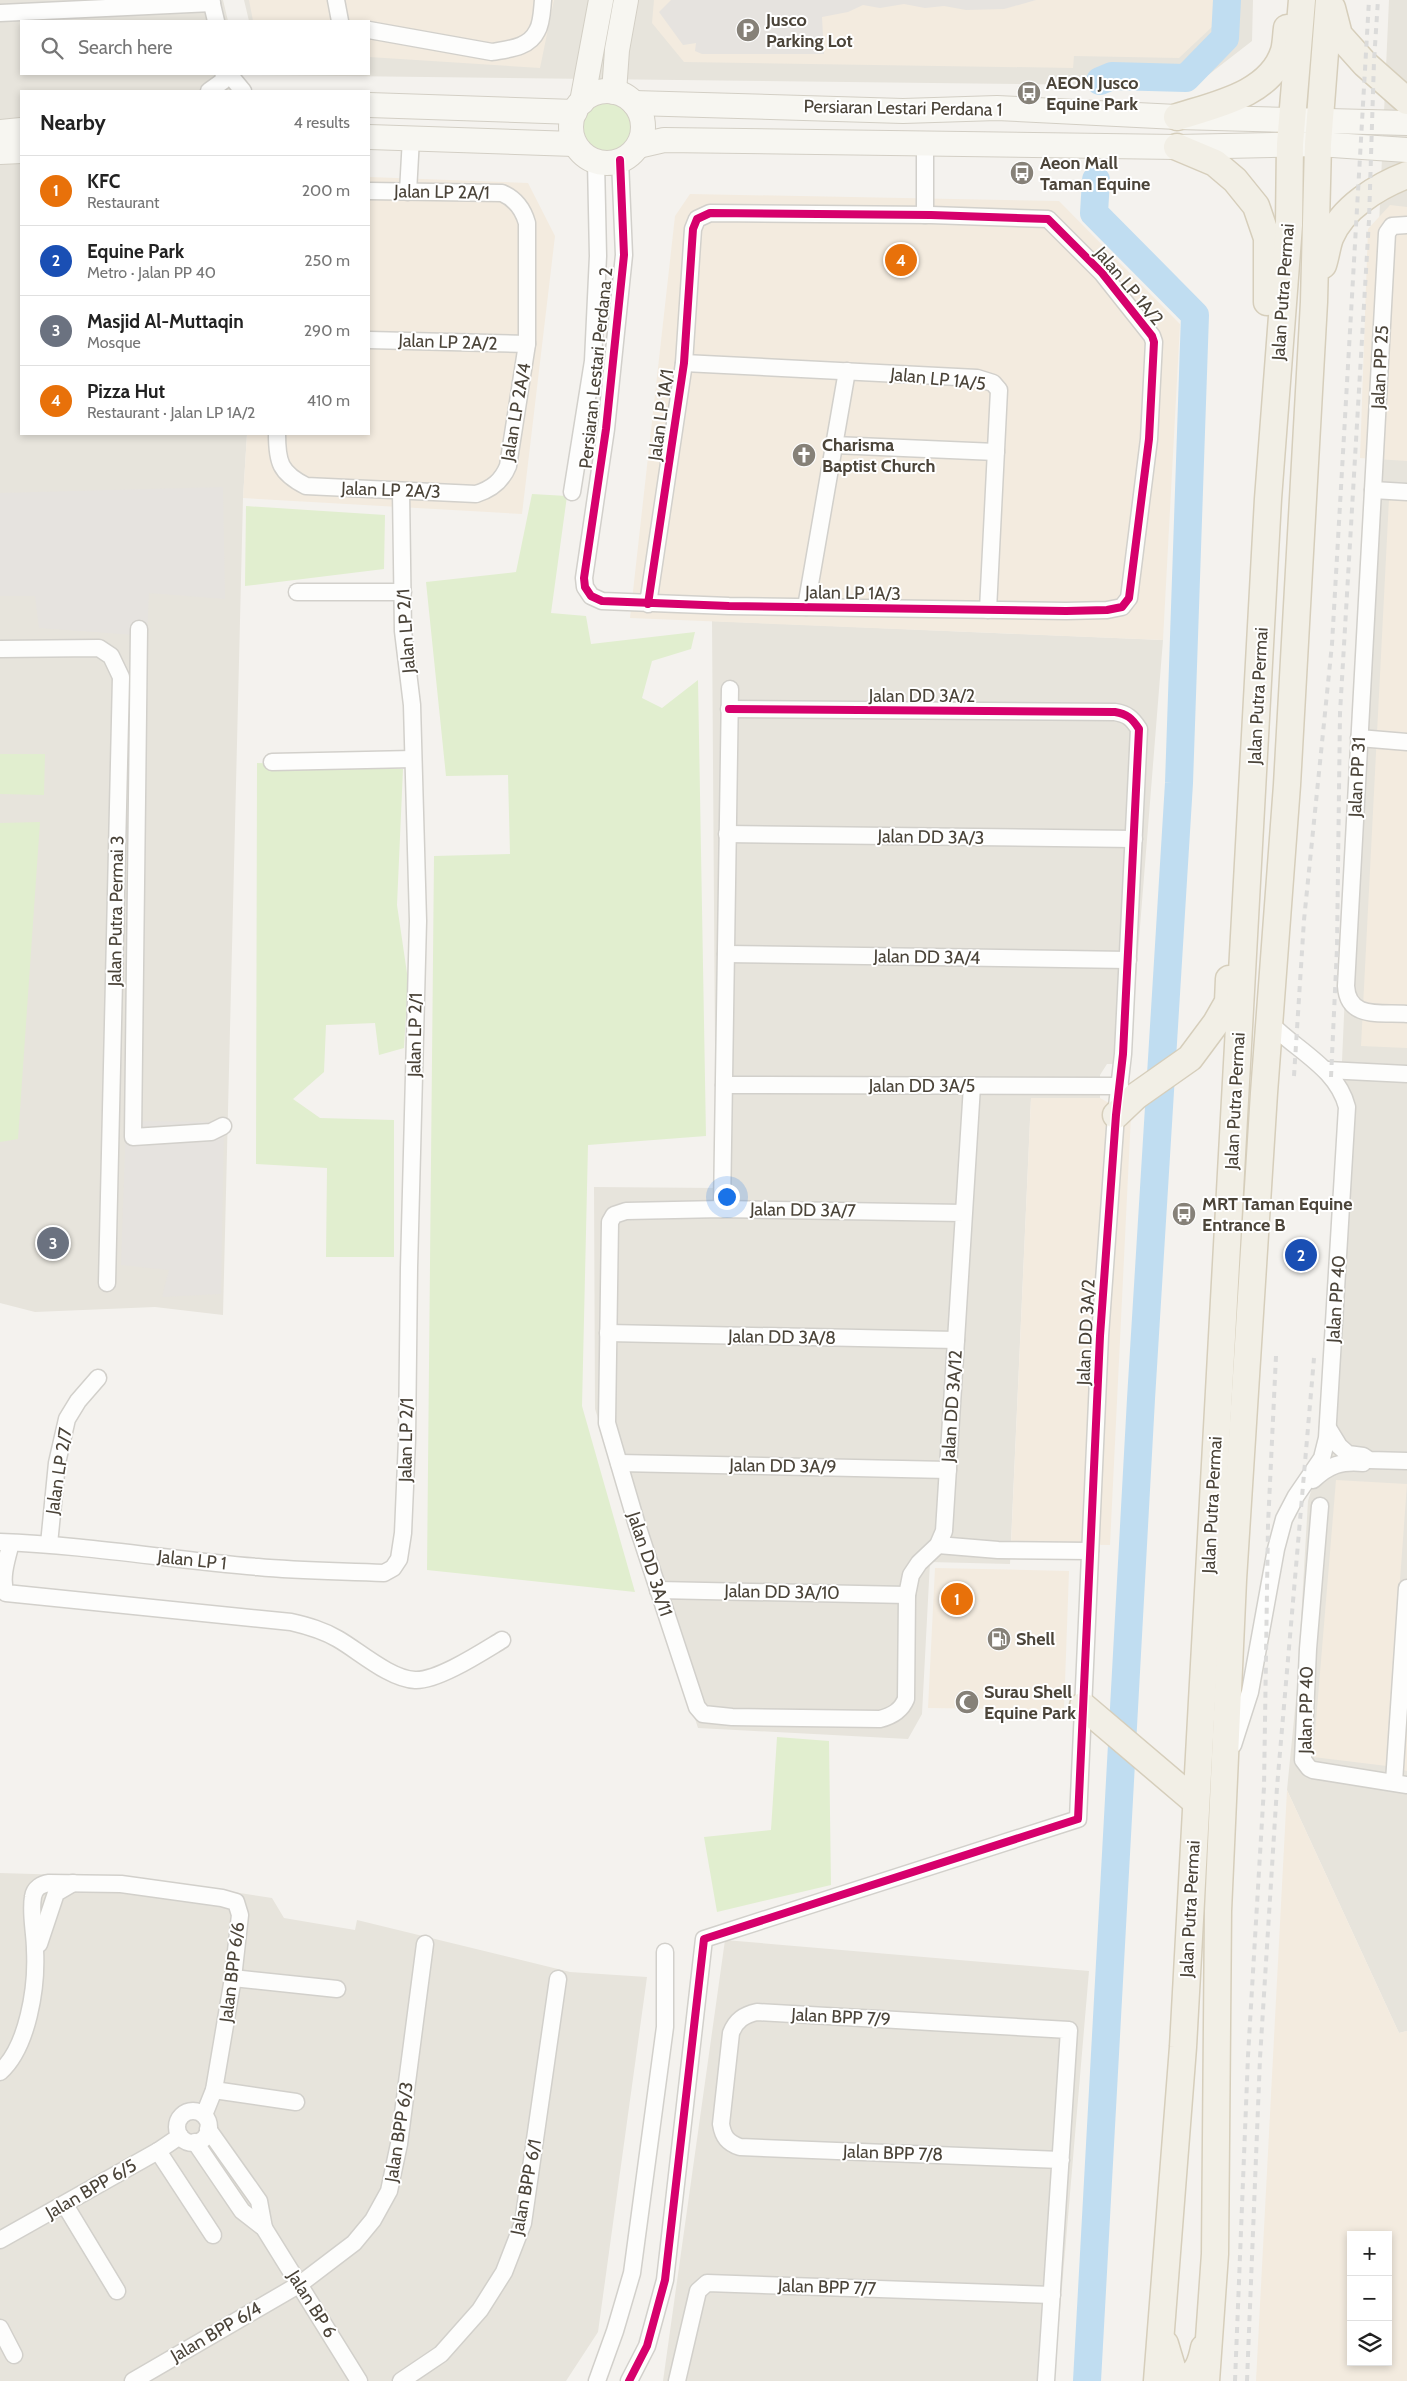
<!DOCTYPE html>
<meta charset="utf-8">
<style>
:root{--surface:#fff;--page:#f2f2f2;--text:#222;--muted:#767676;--line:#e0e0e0;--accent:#868178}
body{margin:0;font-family:Cabin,sans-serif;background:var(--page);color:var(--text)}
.controls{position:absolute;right:15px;bottom:15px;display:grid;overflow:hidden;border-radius:0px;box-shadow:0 2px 8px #0003}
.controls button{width:45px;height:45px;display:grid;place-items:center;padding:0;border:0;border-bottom:1px solid var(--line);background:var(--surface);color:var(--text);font:25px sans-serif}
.you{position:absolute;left:726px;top:1196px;width:18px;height:18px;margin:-12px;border:4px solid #fff;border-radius:50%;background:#1a73e8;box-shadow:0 0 0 8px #1a73e833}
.badge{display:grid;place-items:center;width:32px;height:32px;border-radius:50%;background:var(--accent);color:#fff;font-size:16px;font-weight:700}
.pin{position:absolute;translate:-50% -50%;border:2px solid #fff;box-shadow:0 1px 5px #0006}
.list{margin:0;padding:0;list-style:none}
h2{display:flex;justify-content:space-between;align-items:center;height:65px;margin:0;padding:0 20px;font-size:21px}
h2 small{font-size:16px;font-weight:400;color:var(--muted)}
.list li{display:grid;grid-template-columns:32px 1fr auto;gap:15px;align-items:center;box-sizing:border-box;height:70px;padding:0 20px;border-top:1px solid var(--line)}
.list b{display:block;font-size:19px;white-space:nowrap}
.list p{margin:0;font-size:16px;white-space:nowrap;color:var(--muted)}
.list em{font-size:16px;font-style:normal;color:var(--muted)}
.icon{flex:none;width:28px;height:28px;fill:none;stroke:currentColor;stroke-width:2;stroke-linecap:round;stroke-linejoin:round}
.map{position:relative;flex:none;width:1407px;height:2381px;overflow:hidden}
.search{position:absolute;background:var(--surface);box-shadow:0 2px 8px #0003;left:20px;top:20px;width:350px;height:55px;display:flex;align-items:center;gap:12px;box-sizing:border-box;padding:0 18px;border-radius:0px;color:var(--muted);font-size:19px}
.panel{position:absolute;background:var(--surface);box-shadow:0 2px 8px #0003;left:20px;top:90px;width:350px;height:345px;border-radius:0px}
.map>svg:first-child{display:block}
.residential{fill:#e7e4dc}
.commercial{fill:#f3ebdf;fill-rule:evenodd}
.green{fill:#e1eecf}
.parking{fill:#e6e3df}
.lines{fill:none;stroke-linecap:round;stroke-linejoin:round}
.river{stroke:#c0ddf1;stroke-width:28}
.street-casing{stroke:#d2d0cb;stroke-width:19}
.secondary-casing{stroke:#d3cfc5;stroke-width:26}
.primary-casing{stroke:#d6cebb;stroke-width:29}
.street{stroke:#fdfdfc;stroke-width:16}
.secondary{stroke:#f7f6f1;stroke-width:24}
.primary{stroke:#f2efe6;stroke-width:26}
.rail{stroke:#dbdbda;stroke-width:4;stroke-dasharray:6 6;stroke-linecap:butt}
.cycleway-casing{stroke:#fff;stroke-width:11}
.cycleway{stroke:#d6006c;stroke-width:8}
.labels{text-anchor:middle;stroke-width:4;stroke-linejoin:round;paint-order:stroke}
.poi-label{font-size:18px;font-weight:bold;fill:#4b4439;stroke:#fff;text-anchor:start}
.street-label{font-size:18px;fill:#4b4439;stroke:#fff}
</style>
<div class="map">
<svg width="1407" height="2381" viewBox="0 0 1407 2381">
<rect width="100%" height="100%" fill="#f4f2ee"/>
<!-- residential -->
<g class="residential">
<path d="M0,0H223L228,21H21V74H240L243,91H21V434H247L243,498L223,1315L155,1307L35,1312L0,1303Z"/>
<path d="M244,0H1253L1252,41L1194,86L259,75L369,74V21H249Z"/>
<path d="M1389,0H1407V2031L1399,2033L1287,1790L1297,1689L1308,1501L1325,1445Z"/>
<path d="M712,621L1163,640L1129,1064H1107L1100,1075V1098H1031L1010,1564L930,1562L922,1714L908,1739L698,1728L595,1409L594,1187L716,1188Z"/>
<path d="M0,1873L135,1877L272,1898L284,1918L355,1930L357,1920L570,1972L647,1977L598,2332L566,2381H0Z"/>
<path d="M725,1940L1089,1971L1054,2381H663Z"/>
</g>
<!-- commercial -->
<g class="commercial">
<path d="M249,0H554L540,68L369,57V21H253Z"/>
<path d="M654,0H1215L1214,25L1179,58L1074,56L1073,68L684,62L652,23Z"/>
<path d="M369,177L528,183L555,236L522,514L243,498L247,434H369Z"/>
<path d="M690,194L1059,201L1180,324L1163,640L630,618L675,216Z"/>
<path d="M1390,205L1407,207V461L1360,458L1368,229Z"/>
<path d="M1389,499L1407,500V1048L1361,1046Z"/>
<path d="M1031,1098H1100L1131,1115L1110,1545L1011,1544Z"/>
<path d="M1336,1480L1407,1484L1399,1594L1407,1596V1771L1387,1766L1313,1757Z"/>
<path d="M935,1568L1069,1571L1064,1710L928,1708Z"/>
<path d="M1287,1790L1399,2033L1407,2031V2381H1256ZM1351,2235H1388V2362H1351Z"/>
</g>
<!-- green -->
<g class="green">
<circle cx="608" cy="127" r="25"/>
<path d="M532,494L567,496L551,613L586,616L591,644L695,632L691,649L652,661L642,698L662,708L698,680L706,1136L588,1145L582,1406L635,1592L427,1570L434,856L510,854L508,775L446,776L426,582L516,572Z"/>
<path d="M246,506L385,515L384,569L245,586Z"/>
<path d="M0,754H45L44,795L0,794Z"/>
<path d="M257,763L403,769L397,905L408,980L404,1048L379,1055L375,1023L326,1025L324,1072L293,1099L320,1118L394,1120V1257H326L327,1168L256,1164Z"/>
<path d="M40,822L18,1139L0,1142V823Z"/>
<path d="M777,1737L829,1741L831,1885L717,1912L704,1837L771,1830Z"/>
</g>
<!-- parking -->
<g class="parking">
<path d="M671,0H1036L1004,9L966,10L944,6L925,8L904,4L880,8L863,5L848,12L822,17L824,54H702L695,51L696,43L683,45L659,12Z"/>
<path d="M223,487L225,599L149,593L147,636L39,628L35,596H0V493Z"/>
<path d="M126,1121L224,1122L221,1294L162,1297L169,1270L121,1265Z"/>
</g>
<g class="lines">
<!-- river -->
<g class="river">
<path d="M1100,81L1112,76L1186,78L1225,38L1227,0"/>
<path d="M1087,2381L1141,1399L1179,783L1195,315L1094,213L1096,180"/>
</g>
<!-- street casing -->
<g class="street-casing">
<g id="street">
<path d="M211,0L216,21"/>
<path d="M336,0L340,21"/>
<path d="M0,13L212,3"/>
<path d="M369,30L492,52C508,49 529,48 537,31C542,23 542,9 543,0"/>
<path d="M229,74L243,91"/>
<path d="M209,91L223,81L224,74"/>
<path d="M620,160L624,255L606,429L584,578L585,587L591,596L602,601L729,606L1066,611L1107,610L1122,607L1129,598L1149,439L1154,342L1152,336L1102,273L1048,219L931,215L710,213L697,219L693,229L684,363L648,604"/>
<path d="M408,192L411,138"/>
<path d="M925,215V143"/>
<path d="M1407,225L1392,226L1387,233L1346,986C1348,1020 1381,1012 1407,1014"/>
<path d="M369,340L527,344"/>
<path d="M684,363L977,378L993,383L999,390L988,610"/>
<path d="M277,434C277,462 280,473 306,486L476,494C492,489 502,481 508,466L527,344V223C523,209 516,199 502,193L369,191"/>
<path d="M834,445L996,452"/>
<path d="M1373,490L1407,492"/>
<path d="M572,492L593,361L598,256L596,161"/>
<path d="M297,592H403"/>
<path d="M806,607L847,371"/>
<path d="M139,629L133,1137L211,1132L223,1126"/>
<path d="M0,649L99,648L111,656L121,677L107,1283"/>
<path d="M1359,738L1407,742"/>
<path d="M272,762L413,759"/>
<path d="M727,834L1134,839"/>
<path d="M726,954L1128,960"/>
<path d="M1327,1070L1407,1074"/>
<path d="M724,1085L1120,1086"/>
<path d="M722,1209L730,689"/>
<path d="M964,1213L722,1209L626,1211L614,1215L610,1222L607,1423L637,1525L697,1707L703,1714L732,1717L880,1719C892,1716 901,1711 906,1699L907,1595L911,1575L919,1563L938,1545L944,1531L972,1086"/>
<path d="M608,1333L956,1340"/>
<path d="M1328,1428L1339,1446L1348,1454L1363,1456L1369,1460L1407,1461"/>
<path d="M619,1463L948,1470"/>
<path d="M1313,1480C1329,1465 1341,1461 1363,1463"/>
<path d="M1320,1506L1308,1649L1303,1760L1309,1768L1313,1770L1407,1785"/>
<path d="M0,1542C87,1545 172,1560 258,1567C300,1571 342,1571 384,1573L393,1568L399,1559L403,1533L407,1440L409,1268L418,921L412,705L403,631L401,491"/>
<path d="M11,1543C7,1558 0,1579 6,1593L291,1622C308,1626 323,1630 338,1639C359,1651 390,1679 415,1680C438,1681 482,1652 502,1640"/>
<path d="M49,1544L57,1463L67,1419L78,1401L98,1378"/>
<path d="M938,1545L998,1550L1090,1551"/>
<path d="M658,1590L907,1595"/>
<path d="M1233,1745L1250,1692L1276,1549L1284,1519L1296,1496L1322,1458L1327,1438L1347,1107C1337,1068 1297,1051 1270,1023"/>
<path d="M1394,1782L1407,1588"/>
<path d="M39,1944L56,1893L73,1883"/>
<path d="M233,1978L337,1989"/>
<path d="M0,2072C28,2047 37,1987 35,1950C35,1933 30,1913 33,1897C34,1888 42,1884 49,1883L121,1884L222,1898L236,1902L240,1915L233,1978L214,2090L204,2115"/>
<path d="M214,2090L296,2102"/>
<circle cx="193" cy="2127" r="16"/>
<path d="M208,2129L259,2201L264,2228"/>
<path d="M195,2142L242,2211L264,2228L359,2381"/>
<path d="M158,2151L213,2235"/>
<path d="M65,2205L117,2291"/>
<path d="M0,2240L158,2151L180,2136"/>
<path d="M0,2328L14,2355"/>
<path d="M133,2381L300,2284L354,2243L373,2220L389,2191L399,2144L425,1944"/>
<path d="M401,2381L441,2354L480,2310L504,2272L523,2223L558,1979"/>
<path d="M597,2381L615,2331L632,2273L665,2027V1952"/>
<path d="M629,2381L647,2346L665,2280L704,1939L1078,1819L1100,1336L1116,1115L1123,1054L1139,729C1132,718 1127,714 1115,712L729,709"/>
<path d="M677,2381L698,2291L707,2283L1052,2295"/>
<path d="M1046,2381L1069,2030L757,2012C744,2015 736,2020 731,2033L721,2124C723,2137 728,2143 740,2147L1061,2160"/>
</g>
</g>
<!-- secondary casing -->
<g class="secondary-casing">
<g id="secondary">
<circle cx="607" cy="127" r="36"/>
<path d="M614,92L617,50L626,0"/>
<path d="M582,102L601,0"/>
<path d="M634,103L903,111L997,108L1177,117L1407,123"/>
<path d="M369,105L575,112"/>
<path d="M0,132L21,130"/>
<path d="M369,137L574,144"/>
<path d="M638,146L664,140L1177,147L1318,144L1407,150"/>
<path d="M0,152L21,151"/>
</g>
</g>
<!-- primary casing -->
<g class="primary-casing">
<g id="primary">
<path d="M1332,8L1339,35L1365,64L1407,101"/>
<path d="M1177,117C1215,105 1271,94 1284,51C1286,44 1286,35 1287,28"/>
<path d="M1177,147L1215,163L1235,180L1256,206L1267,238V302"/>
<path d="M1323,265C1326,256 1327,246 1330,238C1342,208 1378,186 1407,175"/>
<path d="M1116,1115L1136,1096L1190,1058L1216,1023L1228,1002L1229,979"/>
<path d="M1083,1706L1196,1802"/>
<path d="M1165,2344L1174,2374L1182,2379C1198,2375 1201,2362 1204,2348"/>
<path d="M1157,2381L1183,2047L1268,499L1289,225L1290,144L1302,0"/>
<path d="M1206,2381L1215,2254L1218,1911L1233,1580L1264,1093L1287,785L1314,302L1318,144L1329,0"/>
</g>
</g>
<!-- street -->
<use href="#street" class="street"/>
<!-- secondary -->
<use href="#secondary" class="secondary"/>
<!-- primary -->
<use href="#primary" class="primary"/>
<!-- rail -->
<g class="rail">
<path d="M1294,1076L1304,920L1332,644L1369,0"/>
<path d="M1331,1077L1337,948L1340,713L1369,220L1374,61L1378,0"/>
<path d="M1235,2381L1248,2056L1264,1787L1268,1525L1276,1356"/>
<path d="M1247,2381L1260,2058L1277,1787L1314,1358"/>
</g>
<!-- cycleway casing -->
<g class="cycleway-casing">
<g id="cycleway">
<path d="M620,160L624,255L606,429L584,578L585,587L591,596L602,601L729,606L1066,611L1107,610L1122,607L1129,598L1149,439L1154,342L1152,336L1102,273L1048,219L931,215L710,213L697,219L693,229L684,363L648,604"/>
<path d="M629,2381L647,2346L665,2280L704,1939L1078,1819L1100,1336L1116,1115L1123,1054L1139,729C1132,718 1127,714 1115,712L729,709"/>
</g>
</g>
<!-- cycleway -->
<use href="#cycleway" class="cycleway"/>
</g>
<!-- icons -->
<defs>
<g id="parking-disc" transform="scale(1.25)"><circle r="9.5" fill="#868178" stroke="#fff"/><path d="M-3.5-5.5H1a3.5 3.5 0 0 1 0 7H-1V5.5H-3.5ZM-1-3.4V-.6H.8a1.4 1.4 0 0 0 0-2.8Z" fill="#fff"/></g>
<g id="bus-disc" transform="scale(1.25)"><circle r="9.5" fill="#868178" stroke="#fff"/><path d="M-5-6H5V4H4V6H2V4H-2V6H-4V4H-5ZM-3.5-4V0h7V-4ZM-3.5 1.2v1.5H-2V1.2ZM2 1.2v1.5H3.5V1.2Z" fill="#fff"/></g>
<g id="church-disc" transform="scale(1.25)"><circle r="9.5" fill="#868178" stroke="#fff"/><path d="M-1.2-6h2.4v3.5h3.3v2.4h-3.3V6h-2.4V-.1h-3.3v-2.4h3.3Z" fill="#fff"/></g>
<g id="fuel-disc" transform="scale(1.25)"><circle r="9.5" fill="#868178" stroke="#fff"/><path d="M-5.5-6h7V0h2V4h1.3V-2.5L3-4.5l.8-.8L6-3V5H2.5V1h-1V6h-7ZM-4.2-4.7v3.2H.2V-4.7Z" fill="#fff"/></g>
<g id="mosque-disc" transform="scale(1.25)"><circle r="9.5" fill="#868178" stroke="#fff"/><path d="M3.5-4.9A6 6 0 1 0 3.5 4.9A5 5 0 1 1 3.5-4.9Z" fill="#fff"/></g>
</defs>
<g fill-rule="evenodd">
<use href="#parking-disc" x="748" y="30"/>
<use href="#bus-disc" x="1029" y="93"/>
<use href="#bus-disc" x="1022" y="173"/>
<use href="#church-disc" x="804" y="455"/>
<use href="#bus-disc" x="1184" y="1214"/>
<use href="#fuel-disc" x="999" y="1639"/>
<use href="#mosque-disc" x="967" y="1702"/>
</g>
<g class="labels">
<!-- poi labels -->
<g class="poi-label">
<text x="766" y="26">Jusco<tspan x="766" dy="21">Parking Lot</tspan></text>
<text x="1046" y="89">AEON Jusco<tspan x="1046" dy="21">Equine Park</tspan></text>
<text x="1040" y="169">Aeon Mall<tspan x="1040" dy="21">Taman Equine</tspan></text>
<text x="822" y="451">Charisma<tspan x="822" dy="21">Baptist Church</tspan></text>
<text x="1202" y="1210">MRT Taman Equine<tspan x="1202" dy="21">Entrance B</tspan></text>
<text x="1016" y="1645">Shell</text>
<text x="984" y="1698">Surau Shell<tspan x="984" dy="21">Equine Park</tspan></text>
</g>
<!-- street labels -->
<g class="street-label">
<text transform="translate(903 108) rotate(1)" y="6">Persiaran Lestari Perdana 1</text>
<text transform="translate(442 192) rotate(1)" y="6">Jalan LP 2A/1</text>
<text transform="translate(1129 286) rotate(50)" y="6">Jalan LP 1A/2</text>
<text transform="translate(1283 292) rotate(-86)" y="6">Jalan Putra Permai</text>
<text transform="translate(448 342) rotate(2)" y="6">Jalan LP 2A/2</text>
<text transform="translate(1380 367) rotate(-87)" y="6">Jalan PP 25</text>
<text transform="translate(596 368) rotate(-84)" y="6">Persiaran Lestari Perdana 2</text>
<text transform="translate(938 379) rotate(6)" y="6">Jalan LP 1A/5</text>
<text transform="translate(516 412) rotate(-80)" y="6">Jalan LP 2A/4</text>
<text transform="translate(661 415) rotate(-82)" y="6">Jalan LP 1A/1</text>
<text transform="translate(391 490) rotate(2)" y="6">Jalan LP 2A/3</text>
<text transform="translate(853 593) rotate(1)" y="6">Jalan LP 1A/3</text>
<text transform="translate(406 631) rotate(-94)" y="6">Jalan LP 2/1</text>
<text x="922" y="702">Jalan DD 3A/2</text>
<text transform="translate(1258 696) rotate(-87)" y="6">Jalan Putra Permai</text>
<text transform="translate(1357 777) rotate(-87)" y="6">Jalan PP 31</text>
<text transform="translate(931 837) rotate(1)" y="6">Jalan DD 3A/3</text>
<text transform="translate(116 911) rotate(-89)" y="6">Jalan Putra Permai 3</text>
<text transform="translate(927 957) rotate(1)" y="6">Jalan DD 3A/4</text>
<text transform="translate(415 1035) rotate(-89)" y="6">Jalan LP 2/1</text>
<text x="922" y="1092">Jalan DD 3A/5</text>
<text transform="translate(1235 1101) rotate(-87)" y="6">Jalan Putra Permai</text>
<text transform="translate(803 1210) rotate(1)" y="6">Jalan DD 3A/7</text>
<text transform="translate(1336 1299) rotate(-86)" y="6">Jalan PP 40</text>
<text transform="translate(1086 1332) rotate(-87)" y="6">Jalan DD 3A/2</text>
<text transform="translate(782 1337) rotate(1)" y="6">Jalan DD 3A/8</text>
<text transform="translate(952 1406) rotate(-86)" y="6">Jalan DD 3A/12</text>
<text transform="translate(406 1440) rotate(-89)" y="6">Jalan LP 2/1</text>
<text transform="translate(783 1466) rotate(1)" y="6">Jalan DD 3A/9</text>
<text transform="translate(59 1471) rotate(-81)" y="6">Jalan LP 2/7</text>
<text transform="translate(1212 1505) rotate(-87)" y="6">Jalan Putra Permai</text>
<text transform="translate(192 1560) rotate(6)" y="6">Jalan LP 1</text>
<text transform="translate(650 1564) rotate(72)" y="6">Jalan DD 3A/11</text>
<text transform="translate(782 1592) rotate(1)" y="6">Jalan DD 3A/10</text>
<text transform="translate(1306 1710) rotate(-89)" y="6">Jalan PP 40</text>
<text transform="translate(1190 1909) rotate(-87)" y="6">Jalan Putra Permai</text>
<text transform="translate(232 1972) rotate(-83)" y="6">Jalan BPP 6/6</text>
<text transform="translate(841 2017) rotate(3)" y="6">Jalan BPP 7/9</text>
<text transform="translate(399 2132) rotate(-81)" y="6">Jalan BPP 6/3</text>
<text transform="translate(893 2153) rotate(2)" y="6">Jalan BPP 7/8</text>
<text transform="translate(526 2187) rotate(-79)" y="6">Jalan BPP 6/1</text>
<text transform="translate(91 2189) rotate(-30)" y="6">Jalan BPP 6/5</text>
<text transform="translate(827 2287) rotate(2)" y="6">Jalan BPP 7/7</text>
<text transform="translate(312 2304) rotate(58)" y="6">Jalan BP 6</text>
<text transform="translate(216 2332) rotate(-30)" y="6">Jalan BPP 6/4</text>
</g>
</g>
</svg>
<div class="controls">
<button>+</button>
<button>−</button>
<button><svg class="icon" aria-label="layers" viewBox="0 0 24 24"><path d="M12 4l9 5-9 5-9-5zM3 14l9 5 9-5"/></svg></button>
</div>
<div class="you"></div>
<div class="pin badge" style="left:957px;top:1599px;background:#e8710a">1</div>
<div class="pin badge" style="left:1301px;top:1255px;background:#1a4fb4">2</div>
<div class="pin badge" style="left:53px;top:1243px;background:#6b7280">3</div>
<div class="pin badge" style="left:901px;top:260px;background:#e8710a">4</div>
<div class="search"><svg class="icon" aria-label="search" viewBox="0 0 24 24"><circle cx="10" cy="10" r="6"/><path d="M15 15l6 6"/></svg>Search here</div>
<section class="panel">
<h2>Nearby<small>4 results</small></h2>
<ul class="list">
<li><span class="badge" style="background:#e8710a">1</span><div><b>KFC</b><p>Restaurant</p></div><em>200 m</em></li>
<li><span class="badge" style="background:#1a4fb4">2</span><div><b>Equine Park</b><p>Metro · Jalan PP 40</p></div><em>250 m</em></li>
<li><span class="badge" style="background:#6b7280">3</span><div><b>Masjid Al-Muttaqin</b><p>Mosque</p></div><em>290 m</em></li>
<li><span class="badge" style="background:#e8710a">4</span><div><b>Pizza Hut</b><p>Restaurant · Jalan LP 1A/2</p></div><em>410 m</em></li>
</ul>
</section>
</div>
